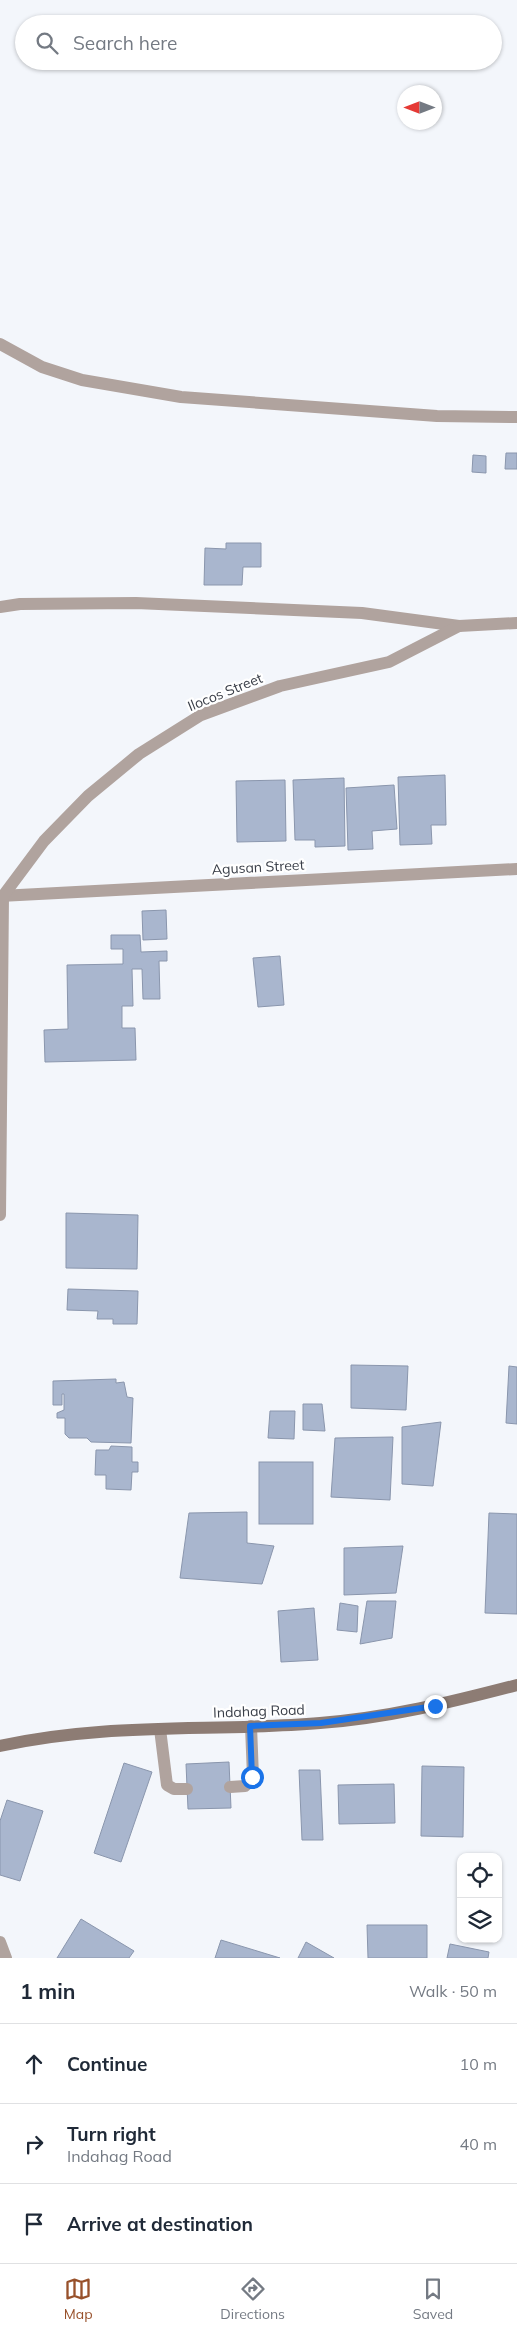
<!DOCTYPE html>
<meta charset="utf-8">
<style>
:root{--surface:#fff;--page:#f6f6f7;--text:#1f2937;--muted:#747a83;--line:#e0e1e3;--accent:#98512b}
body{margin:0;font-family:Mulish,sans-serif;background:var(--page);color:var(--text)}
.controls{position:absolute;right:15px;bottom:15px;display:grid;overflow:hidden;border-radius:10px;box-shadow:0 1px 4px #0004}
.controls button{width:45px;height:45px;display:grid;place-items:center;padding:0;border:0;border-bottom:1px solid var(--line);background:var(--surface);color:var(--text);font:25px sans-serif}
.compass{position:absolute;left:397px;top:85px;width:45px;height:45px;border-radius:50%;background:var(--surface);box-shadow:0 1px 4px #0004;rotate:270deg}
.stop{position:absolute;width:15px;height:15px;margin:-11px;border:4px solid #1a73e8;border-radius:50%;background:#fff}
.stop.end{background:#1a73e8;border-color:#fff;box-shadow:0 1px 5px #0008}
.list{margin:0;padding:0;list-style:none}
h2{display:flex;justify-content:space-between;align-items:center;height:65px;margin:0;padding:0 20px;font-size:21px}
h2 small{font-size:16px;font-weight:400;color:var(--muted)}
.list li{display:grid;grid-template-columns:32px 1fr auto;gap:15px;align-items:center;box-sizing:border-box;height:80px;padding:0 20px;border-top:1px solid var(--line)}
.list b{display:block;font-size:19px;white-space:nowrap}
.list p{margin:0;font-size:16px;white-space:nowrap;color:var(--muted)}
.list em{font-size:16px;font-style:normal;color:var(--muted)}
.icon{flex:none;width:28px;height:28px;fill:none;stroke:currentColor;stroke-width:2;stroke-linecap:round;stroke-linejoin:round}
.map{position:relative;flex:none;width:517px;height:1958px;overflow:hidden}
.search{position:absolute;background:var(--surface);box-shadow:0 1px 4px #0004;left:15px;right:15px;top:15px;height:55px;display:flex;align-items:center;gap:12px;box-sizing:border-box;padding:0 18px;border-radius:28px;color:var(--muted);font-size:19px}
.sheet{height:305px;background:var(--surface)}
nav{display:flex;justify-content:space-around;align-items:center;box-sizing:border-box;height:70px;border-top:1px solid var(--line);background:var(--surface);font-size:14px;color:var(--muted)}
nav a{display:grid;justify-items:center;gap:2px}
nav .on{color:var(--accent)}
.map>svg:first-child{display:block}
.building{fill:#a9b6ce;stroke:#8a96ad}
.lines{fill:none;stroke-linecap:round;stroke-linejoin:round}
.lane{stroke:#b0a39e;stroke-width:12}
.street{stroke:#b0a39e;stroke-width:12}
.secondary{stroke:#8d7c74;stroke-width:12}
.route{stroke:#1a73e8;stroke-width:6}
.labels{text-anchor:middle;stroke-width:4.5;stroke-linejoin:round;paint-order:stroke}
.street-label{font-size:14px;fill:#383d47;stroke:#fff}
</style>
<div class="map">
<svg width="517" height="1958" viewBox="0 0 517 1958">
<rect width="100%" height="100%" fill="#f3f6fb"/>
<!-- building -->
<g class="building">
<path d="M506,453H517V469H505Z"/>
<path d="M473,455L486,456V473L472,472Z"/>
<path d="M226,543H261V567H243L242,585H204L205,548L226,549Z"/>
<path d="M445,775L446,825H431L432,844L400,845L398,777Z"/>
<path d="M344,778L345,846L315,847V840H295L293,780Z"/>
<path d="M285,780L286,841L237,842L236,781Z"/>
<path d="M394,785L397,829L372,831L373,849L348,850L346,788Z"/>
<path d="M166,910L167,939L143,940L142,911Z"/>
<path d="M111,935H140L141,952L167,951V961H159L160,999H143L142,969H132L133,1006H122V1028H135L136,1060L45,1062L44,1030L68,1029L67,965L123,964V949H111Z"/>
<path d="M280,956L284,1005L258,1007L253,958Z"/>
<path d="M66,1213L138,1215L137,1269L66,1268Z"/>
<path d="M68,1289L138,1291L137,1324H113V1319H97L98,1311L67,1310Z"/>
<path d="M351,1365L408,1366L406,1410L351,1408Z"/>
<path d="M509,1366L517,1367V1424L506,1423Z"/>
<path d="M116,1379V1383L124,1382L127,1397L133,1398L131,1443L91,1442L87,1438H69L65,1434V1418H57V1413L64,1410V1394H62V1405H53V1381Z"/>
<path d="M303,1404H322L325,1431L303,1430Z"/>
<path d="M270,1411H295L294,1439L268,1438Z"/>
<path d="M441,1422L433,1486L402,1484V1427Z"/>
<path d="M393,1437L390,1500L331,1497L335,1438Z"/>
<path d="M111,1446L132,1447V1462H138V1472H132L131,1490L106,1489V1475H95L96,1450H109Z"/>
<rect x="259" y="1462" width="54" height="62"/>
<path d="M247,1512V1543L274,1546L262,1584L180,1578L189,1513Z"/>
<path d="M489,1513L517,1514V1614L485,1613Z"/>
<path d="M403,1546L396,1593L344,1595V1548Z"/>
<path d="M367,1601H396L392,1638L360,1644Z"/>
<path d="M340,1603L358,1606L357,1632L337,1630Z"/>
<path d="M314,1608L318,1660L281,1662L278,1611Z"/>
<path d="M229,1762L231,1808L188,1809L186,1764Z"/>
<path d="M124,1763L152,1772L121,1862L94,1853Z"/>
<path d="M422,1766L464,1767L463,1837L421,1836Z"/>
<path d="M299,1770H320L323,1840H302Z"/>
<path d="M394,1784L395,1823L339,1824L338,1785Z"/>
<path d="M7,1800L43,1811L20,1881L0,1875V1821Z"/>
<path d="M81,1919L134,1951L129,1958H57Z"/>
<path d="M367,1925H427V1958H368Z"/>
<path d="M221,1940L280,1958H215Z"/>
<path d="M306,1942L334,1958H298Z"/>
<path d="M450,1944L489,1952L488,1958H447Z"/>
</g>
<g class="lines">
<!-- lane -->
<g class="lane">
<path d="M160,1729L167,1785L174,1789H187"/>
<path d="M230,1787L245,1786L253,1777L251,1726"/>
</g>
<!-- street -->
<g class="street">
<path d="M0,344L42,367L82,380L181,397L437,416L517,417"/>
<path d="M0,607L20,604L136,603L362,613L459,626"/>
<path d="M0,896L517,869"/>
<path d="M0,1215L3,896L44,841L88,796L139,754L201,715L280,686L389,662L459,626L517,623"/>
<path d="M0,1942L6,1958"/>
</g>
<!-- secondary -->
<path class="secondary" d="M0,1746C105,1722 214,1732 320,1723C387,1718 452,1702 517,1685"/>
</g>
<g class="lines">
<!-- route -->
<path class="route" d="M252,1777L250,1726L321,1723L435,1706"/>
</g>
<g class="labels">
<!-- street labels -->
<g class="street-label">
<text transform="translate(225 692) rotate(-22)" y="5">Ilocos Street</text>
<text transform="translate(258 867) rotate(-3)" y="5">Agusan Street</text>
<text transform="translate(259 1711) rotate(-2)" y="5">Indahag Road</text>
</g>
</g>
</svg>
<div class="controls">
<button><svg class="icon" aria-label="locate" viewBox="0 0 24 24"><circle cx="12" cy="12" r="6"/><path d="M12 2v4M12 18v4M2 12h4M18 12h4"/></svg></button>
<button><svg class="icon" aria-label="layers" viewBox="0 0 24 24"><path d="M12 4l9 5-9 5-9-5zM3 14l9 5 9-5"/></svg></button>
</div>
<svg class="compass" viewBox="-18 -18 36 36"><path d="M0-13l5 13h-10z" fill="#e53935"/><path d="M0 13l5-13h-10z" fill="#747a83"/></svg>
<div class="stop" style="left:252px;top:1777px"></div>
<div class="stop end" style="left:435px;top:1706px"></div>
<div class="search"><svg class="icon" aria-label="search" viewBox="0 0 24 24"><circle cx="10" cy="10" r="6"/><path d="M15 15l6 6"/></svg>Search here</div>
</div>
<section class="sheet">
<h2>1 min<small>Walk · 50 m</small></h2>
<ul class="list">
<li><svg class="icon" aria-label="ahead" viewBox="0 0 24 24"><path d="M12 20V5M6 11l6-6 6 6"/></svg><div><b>Continue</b></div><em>10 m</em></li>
<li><svg class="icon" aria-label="right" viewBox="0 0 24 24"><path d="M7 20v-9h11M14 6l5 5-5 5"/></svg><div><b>Turn right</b><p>Indahag Road</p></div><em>40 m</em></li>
<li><svg class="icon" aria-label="arrive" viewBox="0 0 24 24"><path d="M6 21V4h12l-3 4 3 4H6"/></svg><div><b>Arrive at destination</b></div></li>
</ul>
</section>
<nav>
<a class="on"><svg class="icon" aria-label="map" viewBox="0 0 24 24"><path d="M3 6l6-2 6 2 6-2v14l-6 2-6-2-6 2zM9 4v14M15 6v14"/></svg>Map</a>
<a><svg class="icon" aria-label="directions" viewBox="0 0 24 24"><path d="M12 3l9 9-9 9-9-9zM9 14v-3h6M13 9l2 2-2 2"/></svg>Directions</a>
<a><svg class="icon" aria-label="saved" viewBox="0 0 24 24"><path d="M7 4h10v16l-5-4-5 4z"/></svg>Saved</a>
</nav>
